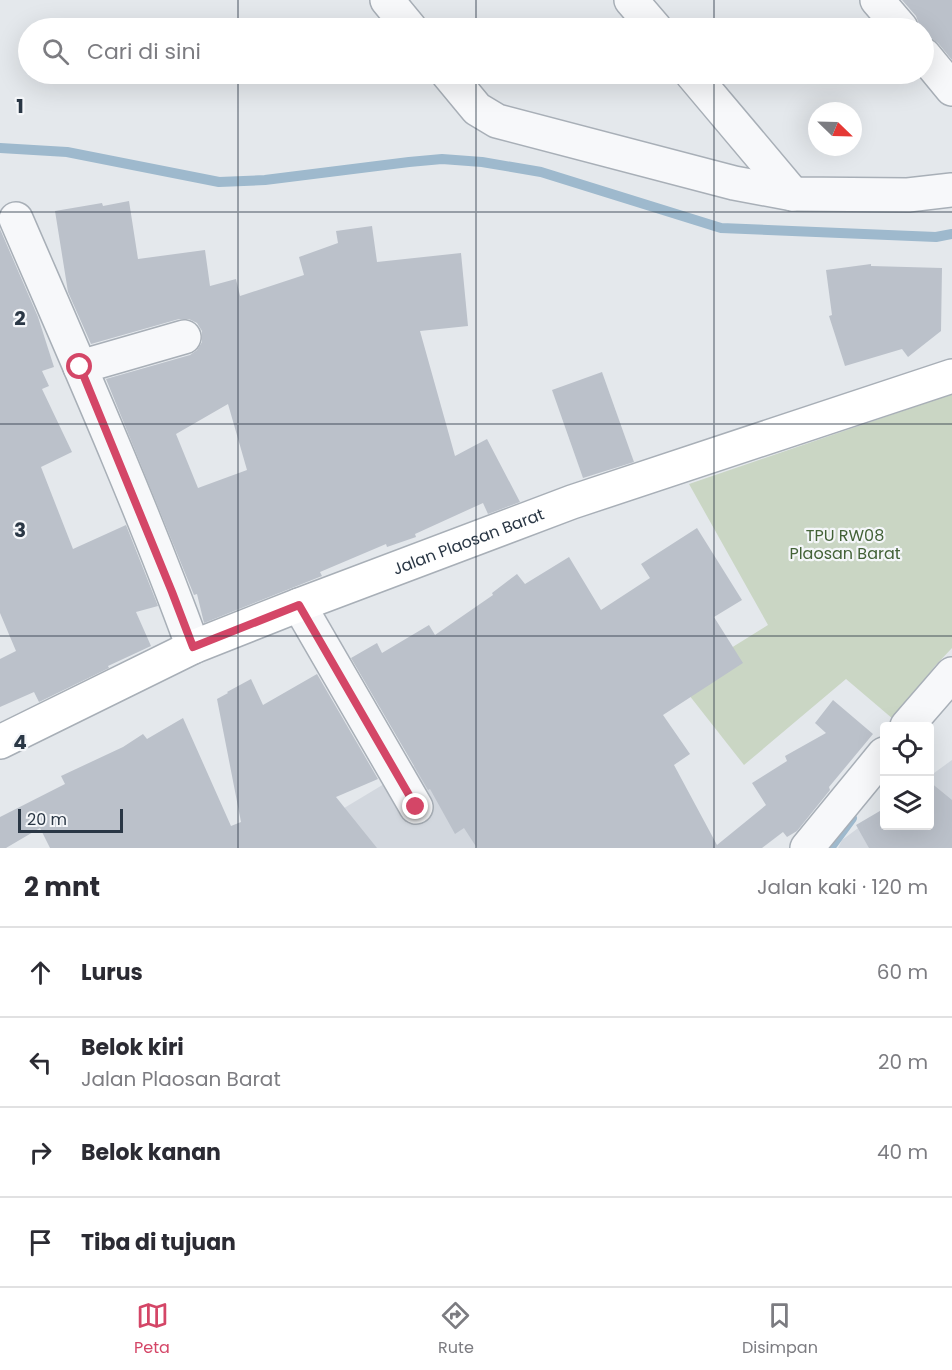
<!DOCTYPE html>
<html lang="id">
<meta charset="utf-8">
<style>
:root{--surface:#fff;--page:#f7f7f7;--text:#2b2b33;--muted:#7c7c81;--line:#e1e1e2;--accent:#d44667}
body{margin:0;font-family:Poppins,sans-serif;background:var(--page);color:var(--text)}
.controls{position:absolute;right:18px;bottom:18px;display:grid;overflow:hidden;border-radius:6px;box-shadow:0 6px 24px #0002}
.controls button{width:54px;height:54px;display:grid;place-items:center;padding:0;border:0;border-bottom:2px solid var(--line);background:var(--surface);color:var(--text);font:30px sans-serif}
.compass{position:absolute;left:808px;top:102px;width:54px;height:54px;border-radius:50%;background:var(--surface);box-shadow:0 6px 24px #0002;rotate:113deg}
.scale{position:absolute;left:18px;bottom:15px;width:105px;box-sizing:border-box;padding-left:6px;border:3px solid #2a3745;border-top:0;font-size:16px;line-height:21px;white-space:nowrap;color:#2a3745;-webkit-text-stroke:4px #f4f6f9;paint-order:stroke}
.stop{position:absolute;width:18px;height:18px;margin:-14px;border:4px solid #d44667;border-radius:50%;background:#fff}
.stop.end{background:#d44667;border-color:#fff;box-shadow:0 2px 6px #0008}
.list{margin:0;padding:0;list-style:none}
h2{display:flex;justify-content:space-between;align-items:center;height:78px;margin:0;padding:0 24px;font-size:26px}
h2 small{font-size:20px;font-weight:400;color:var(--muted)}
.list li{display:grid;grid-template-columns:39px 1fr auto;gap:18px;align-items:center;box-sizing:border-box;height:90px;padding:0 24px;border-top:2px solid var(--line)}
.list b{display:block;font-size:22px;white-space:nowrap}
.list p{margin:0;font-size:20px;white-space:nowrap;color:var(--muted)}
.list em{font-size:20px;font-style:normal;color:var(--muted)}
.icon{flex:none;width:33px;height:33px;fill:none;stroke:currentColor;stroke-width:2;stroke-linecap:round;stroke-linejoin:round}
.map{position:relative;flex:none;width:952px;height:848px;overflow:hidden}
.search{position:absolute;background:var(--surface);box-shadow:0 6px 24px #0002;left:18px;right:18px;top:18px;height:66px;display:flex;align-items:center;gap:15px;box-sizing:border-box;padding:0 21px;border-radius:33px;color:var(--muted);font-size:22px}
.sheet{height:438px;background:var(--surface)}
nav{display:flex;justify-content:space-around;align-items:center;box-sizing:border-box;height:84px;border-top:2px solid var(--line);background:var(--surface);font-size:16px;color:var(--muted)}
nav a{display:grid;justify-items:center;gap:3px}
nav .on{color:var(--accent)}
.map>svg:first-child{display:block}
.built{fill:#d2d7de}
.green{fill:#cad6c4}
.lines{fill:none;stroke-linecap:round;stroke-linejoin:round}
.stream{stroke:#9eb9cd;stroke-width:10}
.building{fill:#bbc1ca;fill-rule:evenodd}
.street-casing{stroke:#a8afb7;stroke-width:36}
.secondary-casing{stroke:#a8afb7;stroke-width:36}
.street{stroke:#f7f8fa;stroke-width:33}
.secondary{stroke:#fff;stroke-width:33}
.route{stroke:#d44667;stroke-width:8}
.grid{fill:none;stroke:#2a3745;stroke-width:1.5;stroke-opacity:0.55}
.labels{text-anchor:middle;stroke-width:4.5;stroke-linejoin:round;paint-order:stroke}
.park-label{font-size:16px;fill:#436237;stroke:#f4f6f9}
.street-label{font-size:16px;fill:#2a3745;stroke:#f4f6f9}
.grid-label{font-size:20px;text-anchor:middle;font-weight:bold;fill:#2a3745;stroke:#f4f6f9;stroke-width:4.5;stroke-linejoin:round;paint-order:stroke}
</style>
<div class="map">
<svg width="952" height="848" viewBox="0 0 952 848">
<rect width="100%" height="100%" fill="#e4e8ec"/>
<!-- built -->
<g class="built">
<path d="M467,734L571,848H339L321,822Z"/>
<path d="M952,760V848H838L842,840L884,809V826H930V776Z"/>
</g>
<!-- green -->
<path class="green" d="M952,394V648L935,666L893,719L846,679L744,765L678,681L768,625L689,484Z"/>
<g class="lines">
<!-- stream -->
<g class="stream">
<path d="M0,148L67,152L219,182L265,180L409,162L442,159L482,162L541,172L721,228L936,237L952,234"/>
<path d="M830,848L852,818"/>
</g>
</g>
<!-- building -->
<g class="building">
<path d="M902,0H952V60L938,43L931,38L924,37V28H919V24L916,16Z"/>
<path d="M129,201L138,259L205,250L210,286L236,279L240,296L304,275L299,257L338,243L336,231L372,226L377,262L461,253L468,326L420,331L455,456L487,439L520,502L488,514L483,503L415,534L416,537L387,547L386,544L320,572L322,576L204,623L197,594L194,595L106,379L190,355L197,350L202,342V331L197,323L189,319H179L91,344L68,292L55,211L102,203L103,206ZM228,404L247,470L198,488L176,434Z"/>
<path d="M0,229L38,317L54,367L42,371L49,386L42,389L72,452L41,467L73,549L126,525L158,606L136,612L151,646L108,666L109,668L39,702L34,692L0,707V659L16,651L0,613Z"/>
<path d="M871,264V266L942,268L941,331L908,357L902,349L845,366L829,316L832,315L826,270Z"/>
<path d="M602,372L634,462L583,478L552,390Z"/>
<path d="M697,528L742,600L714,617L743,663L663,715L690,754L674,765L717,845L766,805L752,783L787,761L785,756L826,733L815,723L833,700L873,734L829,787L830,790L797,831L787,837L783,832L762,848H477L464,828L455,834L430,789L428,790L351,658L377,643L382,653L429,625L435,635L493,595L492,593L517,574L525,584L569,557L601,610L650,578L641,564Z"/>
<path d="M317,674L378,779L336,797L377,848H50L40,828L6,848H0V817L65,784L61,776L123,747L143,734L147,739L183,718L231,826L241,822L217,699L228,693L227,692L251,679L263,705Z"/>
<path d="M930,782L952,800V848H869L856,825L885,808V825H930Z"/>
</g>
<g class="lines">
<!-- street casing -->
<g class="street-casing">
<g id="street">
<path d="M387,0L410,28"/>
<path d="M631,0L655,28"/>
<path d="M877,0L901,28"/>
<path d="M924,55L952,89"/>
<path d="M448,74L477,109L497,121L734,183L793,194L908,195L952,190"/>
<path d="M692,74L793,194"/>
<path d="M16,219C77,360 140,502 193,647"/>
<path d="M80,367L184,337"/>
<path d="M299,605L416,807"/>
<path d="M907,726L952,674"/>
<path d="M807,848L884,754"/>
</g>
</g>
<!-- secondary casing -->
<g class="secondary-casing">
<g id="secondary">
<path id="s1" d="M0,742L193,647L299,605L572,502L952,376"/>
</g>
</g>
<!-- street -->
<use href="#street" class="street"/>
<!-- secondary -->
<use href="#secondary" class="secondary"/>
</g>
<g class="lines">
<!-- route -->
<path class="route" d="M80,367L172,592L193,647L299,605L416,807"/>
</g>
<!-- grid -->
<path class="grid" d="M238,0V28M476,0V28M714,0V28M238,74V848M476,74V848M714,74V848M0,212H952M0,424H952M0,636H952"/>
<g class="labels">
<!-- park labels -->
<g class="park-label">
<text x="845" y="541">TPU RW08<tspan x="845" dy="18">Plaosan Barat</tspan></text>
</g>
<!-- street labels -->
<g class="street-label">
<text dy="6" stroke="none"><textPath href="#s1" startOffset="510">Jalan Plaosan Barat</textPath></text>
</g>
</g>
<g class="grid-label">
<text x="20" y="113">1</text>
<text x="20" y="325">2</text>
<text x="20" y="537">3</text>
<text x="20" y="749">4</text>
</g>
</svg>
<div class="controls">
<button><svg class="icon" aria-label="locate" viewBox="0 0 24 24"><circle cx="12" cy="12" r="6"/><path d="M12 2v4M12 18v4M2 12h4M18 12h4"/></svg></button>
<button><svg class="icon" aria-label="layers" viewBox="0 0 24 24"><path d="M12 4l9 5-9 5-9-5zM3 14l9 5 9-5"/></svg></button>
</div>
<svg class="compass" viewBox="-18 -18 36 36"><path d="M0-13l5 13h-10z" fill="#e53935"/><path d="M0 13l5-13h-10z" fill="#7c7c81"/></svg>
<div class="scale">20 m</div>
<div class="stop" style="left:80px;top:367px"></div>
<div class="stop end" style="left:416px;top:807px"></div>
<div class="search"><svg class="icon" aria-label="search" viewBox="0 0 24 24"><circle cx="10" cy="10" r="6"/><path d="M15 15l6 6"/></svg>Cari di sini</div>
</div>
<section class="sheet">
<h2>2 mnt<small>Jalan kaki · 120 m</small></h2>
<ul class="list">
<li><svg class="icon" aria-label="ahead" viewBox="0 0 24 24"><path d="M12 20V5M6 11l6-6 6 6"/></svg><div><b>Lurus</b></div><em>60 m</em></li>
<li><svg class="icon" aria-label="left" viewBox="0 0 24 24"><path d="M17 20v-9H6M10 6l-5 5 5 5"/></svg><div><b>Belok kiri</b><p>Jalan Plaosan Barat</p></div><em>20 m</em></li>
<li><svg class="icon" aria-label="right" viewBox="0 0 24 24"><path d="M7 20v-9h11M14 6l5 5-5 5"/></svg><div><b>Belok kanan</b></div><em>40 m</em></li>
<li><svg class="icon" aria-label="arrive" viewBox="0 0 24 24"><path d="M6 21V4h12l-3 4 3 4H6"/></svg><div><b>Tiba di tujuan</b></div></li>
</ul>
</section>
<nav>
<a class="on"><svg class="icon" aria-label="map" viewBox="0 0 24 24"><path d="M3 6l6-2 6 2 6-2v14l-6 2-6-2-6 2zM9 4v14M15 6v14"/></svg>Peta</a>
<a><svg class="icon" aria-label="directions" viewBox="0 0 24 24"><path d="M12 3l9 9-9 9-9-9zM9 14v-3h6M13 9l2 2-2 2"/></svg>Rute</a>
<a><svg class="icon" aria-label="saved" viewBox="0 0 24 24"><path d="M7 4h10v16l-5-4-5 4z"/></svg>Disimpan</a>
</nav>
